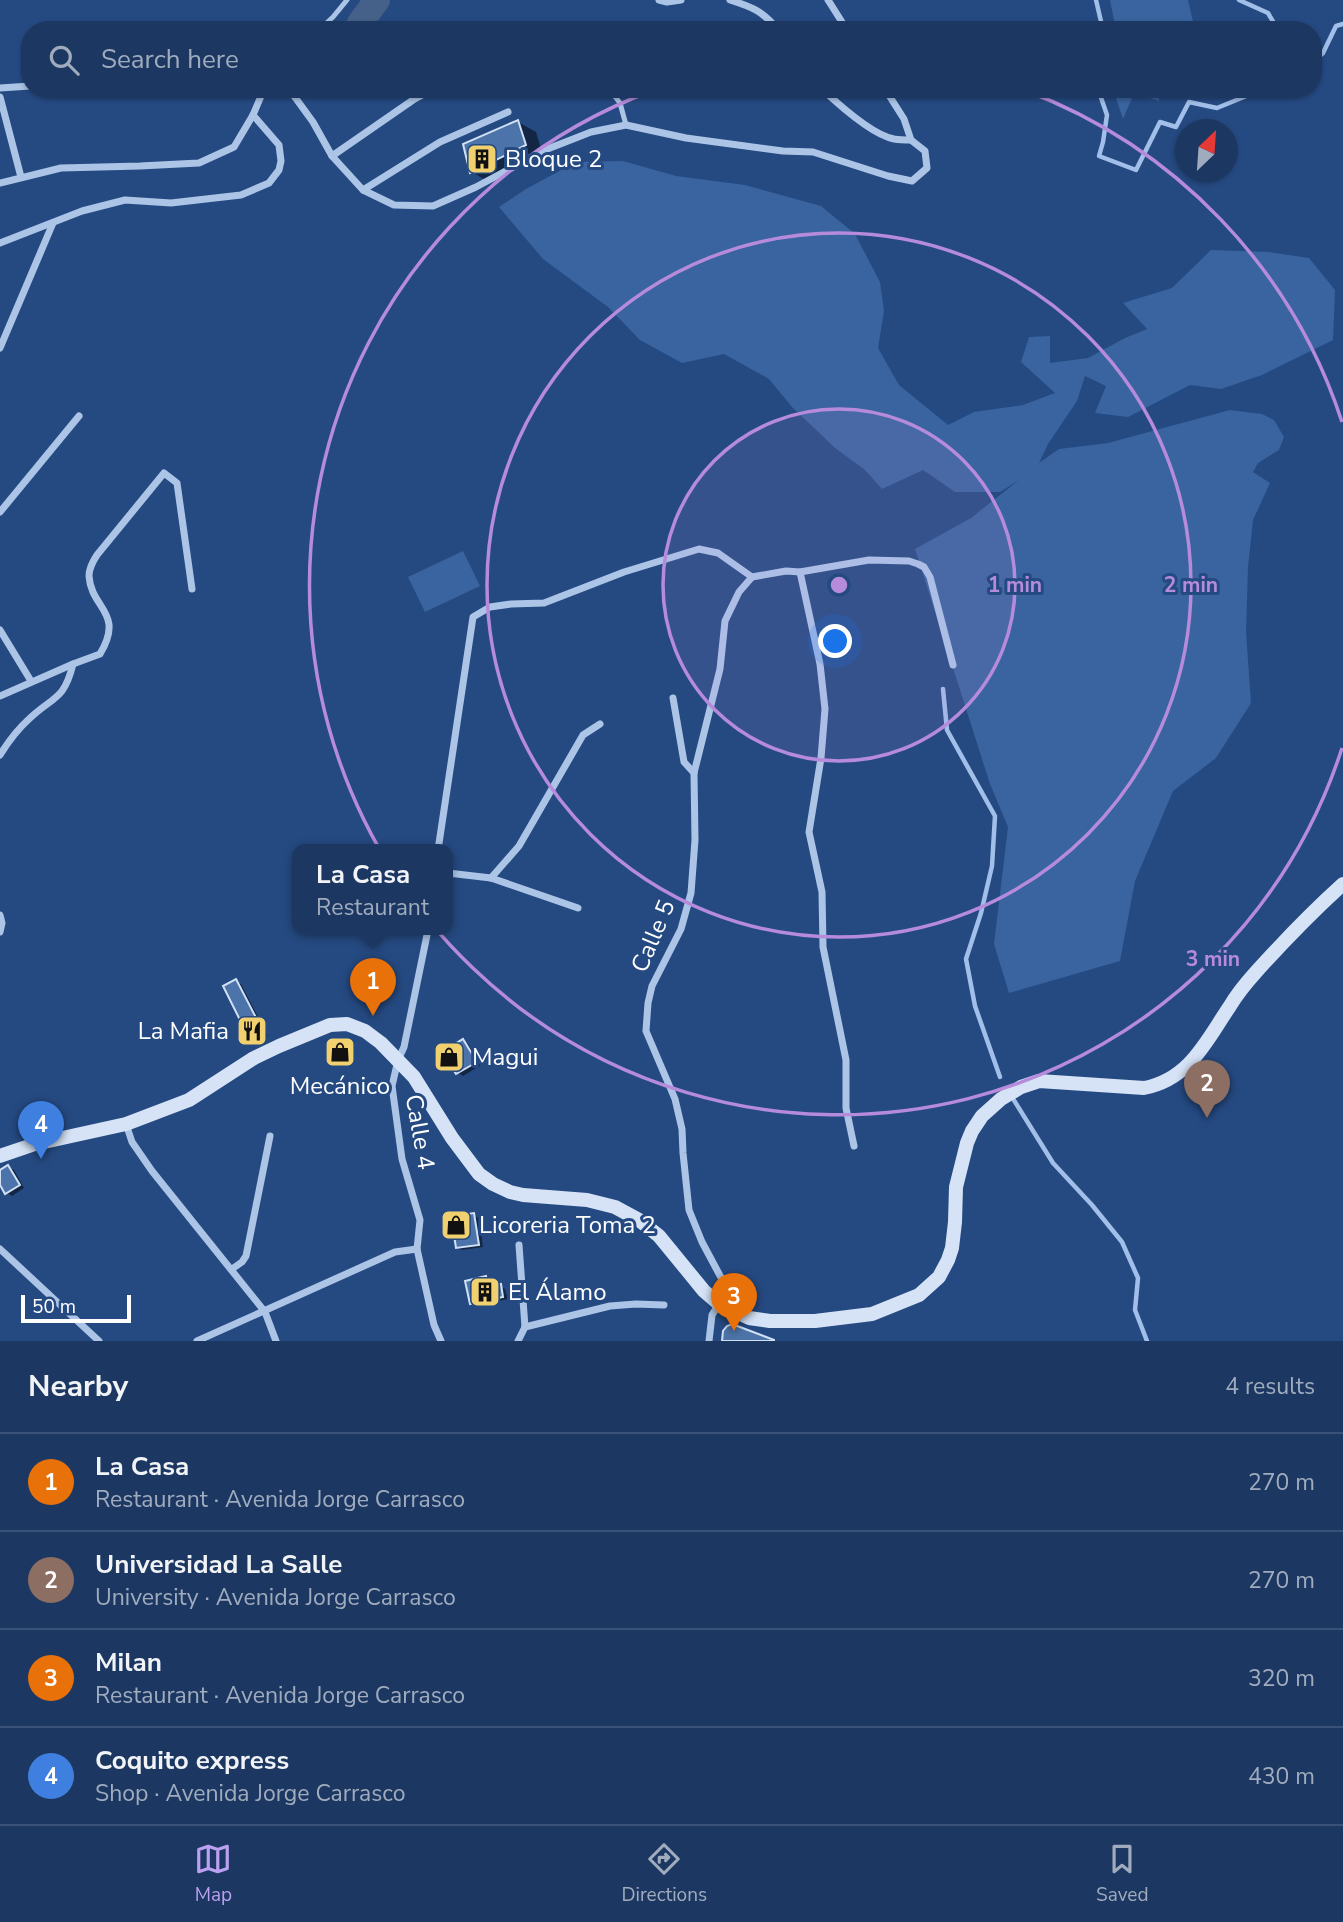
<!DOCTYPE html>
<meta charset="utf-8">
<style>
:root{--surface:#1c3862;--page:#29436b;--text:#f1f3f6;--muted:#a0acbe;--line:#3a5277;--accent:#bca0f2}
body{margin:0;font-family:"Nunito Sans",sans-serif;background:var(--page);color:var(--text)}
.compass{position:absolute;left:1175px;top:119px;width:63px;height:63px;border-radius:50%;background:var(--surface);box-shadow:0 2px 5px #0004;rotate:25deg}
.scale{position:absolute;left:21px;bottom:18px;width:110px;box-sizing:border-box;padding-left:7px;border:4px solid #fff;border-top:0;font-size:19px;line-height:24px;white-space:nowrap;color:#fff;-webkit-text-stroke:5px #254a82;paint-order:stroke}
.you{position:absolute;left:836px;top:642px;width:24px;height:24px;margin:-18px;border:5px solid #fff;border-radius:50%;background:#1a73e8;box-shadow:0 0 0 10px #1a73e833}
.badge{display:grid;place-items:center;width:46px;height:46px;border-radius:50%;background:var(--accent);color:#fff;font-size:23px;font-weight:700}
.pin{position:absolute;translate:-50% -58px;filter:drop-shadow(0 2px 4px #0008)}
.pin::after{content:'';position:absolute;top:37px;width:24px;height:21px;background:inherit;clip-path:polygon(0 0,100% 0,50% 100%)}
.popup{position:absolute;left:292px;top:844px;width:161px;height:91px;box-sizing:border-box;display:grid;place-content:center;border-radius:14px;background:var(--surface);filter:drop-shadow(0 2px 5px #0005);font-size:23px;white-space:nowrap;color:var(--muted)}
.popup b{font-size:26px;color:var(--text)}
.popup::after{content:'';position:absolute;left:50%;top:100%;margin-left:-14px;border:14px solid transparent;border-top-color:var(--surface)}
.list{margin:0;padding:0;list-style:none}
h2{display:flex;justify-content:space-between;align-items:center;height:91px;margin:0;padding:0 28px;font-size:30px}
h2 small{font-size:23px;font-weight:400;color:var(--muted)}
.list li{display:grid;grid-template-columns:46px 1fr auto;gap:21px;align-items:center;box-sizing:border-box;height:98px;padding:0 28px;border-top:2px solid var(--line)}
.list b{display:block;font-size:26px;white-space:nowrap}
.list p{margin:0;font-size:23px;white-space:nowrap;color:var(--muted)}
.list em{font-size:23px;font-style:normal;color:var(--muted)}
.icon{flex:none;width:38px;height:38px;fill:none;stroke:currentColor;stroke-width:2;stroke-linecap:round;stroke-linejoin:round}
.map{position:relative;flex:none;width:1343px;height:1341px;overflow:hidden}
.search{position:absolute;background:var(--surface);box-shadow:0 2px 5px #0004;left:21px;right:21px;top:21px;height:77px;display:flex;align-items:center;gap:18px;box-sizing:border-box;padding:0 24px;border-radius:28px;color:var(--muted);font-size:26px}
.sheet{height:483px;background:var(--surface)}
nav{display:flex;justify-content:space-around;align-items:center;box-sizing:border-box;height:98px;border-top:2px solid var(--line);background:var(--surface);font-size:19px;color:var(--muted)}
nav a{display:grid;justify-items:center;gap:4px}
nav .on{color:var(--accent)}
.map>svg:first-child{display:block}
.green{fill:#39649f}
.shadow{fill:#0007}
.lines{fill:none;stroke-linecap:round;stroke-linejoin:round}
.stream{stroke:#a1bfe8;stroke-width:4.5}
.river{stroke:#466189;stroke-width:26}
.building{fill:#4d74aa;stroke:#d0e0f5;stroke-width:2}
.lane{stroke:#acc5e7;stroke-width:5}
.street{stroke:#acc5e7;stroke-width:7}
.secondary{stroke:#d6e3f6;stroke-width:14}
.ring{fill:none;stroke:#b68bdc;stroke-width:3.5}
.labels{text-anchor:middle;stroke-width:6;stroke-linejoin:round;paint-order:stroke}
.poi-label{font-size:24px;fill:#fff;stroke:#254a82;text-anchor:start}
.street-label{font-size:24px;fill:#fff;stroke:#254a82}
.centre{fill:#b68bdc;stroke:#254a82;stroke-width:3.5}
.ring-label{font-size:21px;text-anchor:middle;font-weight:bold;fill:#b68bdc;stroke:#254a82;stroke-width:6;stroke-linejoin:round;paint-order:stroke}
</style>
<div class="map">
<svg width="1343" height="1341" viewBox="0 0 1343 1341">
<rect width="100%" height="100%" fill="#254a82"/>
<!-- green -->
<g class="green">
<path d="M1110,0H1188L1195,30H1116Z"/>
<path d="M1113,89H1158L1159,101L1134,93L1123,119Z"/>
<path d="M623,161L676,176L745,185L821,206L855,234L880,282L884,311L878,348L899,385L948,425L974,412L1023,405L1055,393L1021,362L1029,337L1050,336V363L1088,358L1125,338L1147,329L1123,303L1172,288L1211,250L1269,252L1309,258L1335,290L1333,340L1262,375L1221,389L1190,385L1128,417L1095,413L1106,386L1085,376L1077,401L1048,444L1039,463L1059,449L1108,443L1230,410L1262,414L1274,420L1284,437L1279,450L1258,463L1253,472L1270,483L1253,520L1248,567L1246,632L1251,703L1216,758L1173,791L1135,881L1120,961L1009,993L994,944L1008,827L990,784L915,549L971,518L1019,480L1000,492H955L923,470L882,489L865,470L835,448L792,407L769,379L724,354L682,363L640,340L608,307L543,259L499,207L526,189L576,162Z"/>
<path d="M463,551L480,586L425,612L408,577Z"/>
</g>
<!-- shadow -->
<g class="shadow">
<path d="M518,122L536,132L543,155L489,182L472,172Z"/>
<path d="M236,981L241,984L268,1036L257,1041L251,1038Z"/>
<path d="M463,1041L468,1044L481,1065L463,1076L458,1073Z"/>
<path d="M8,1167L14,1170L24,1188L12,1196L7,1193L0,1181V1172Z"/>
<path d="M473,1215L479,1218L483,1247L462,1250L457,1247Z"/>
<path d="M485,1278L490,1281L492,1288L500,1286L505,1289L508,1299L477,1306L472,1303Z"/>
</g>
<g class="lines">
<!-- stream -->
<g class="stream">
<path d="M1096,0L1103,30"/>
<path d="M1239,0L1268,13L1278,30"/>
<path d="M1313,62L1323,53L1336,26L1343,24"/>
<path d="M1098,89L1107,115L1103,142L1099,156L1136,170L1160,122L1176,127L1189,102L1217,108L1256,92L1255,89"/>
<path d="M943,689L947,730L995,816L992,866L981,913L966,959L975,1006L1000,1077"/>
<path d="M1012,1097L1053,1163L1092,1205L1122,1242L1138,1278L1135,1310L1147,1341"/>
</g>
<!-- river -->
<path class="river" d="M357,30L360,23L377,0"/>
</g>
<!-- building -->
<g class="building">
<path d="M518,120L526,145L470,173L463,144Z"/>
<path d="M236,979L264,1033L250,1040L223,986Z"/>
<path d="M463,1039L477,1062L456,1074L442,1052Z"/>
<path d="M8,1165L20,1185L5,1194L0,1185V1170Z"/>
<path d="M474,1213L479,1245L456,1248L451,1216Z"/>
<path d="M486,1276L488,1287L501,1284L503,1297L470,1304L465,1281Z"/>
<path d="M732,1324L774,1340V1341H722L723,1331L727,1326Z"/>
</g>
<g class="lines">
<!-- lane -->
<g class="lane">
<path d="M319,30L333,17L347,0"/>
<path d="M609,89L620,103L626,125"/>
</g>
<!-- street -->
<g class="street">
<path d="M659,0L667,2L681,0"/>
<path d="M730,0C752,7 763,11 778,30"/>
<path d="M828,0L847,30"/>
<path d="M0,88L30,86"/>
<path d="M289,89L313,122L332,156L363,190L394,205L433,206L476,187L545,150L591,132L626,125L686,138L783,151L813,152L888,176L912,181L927,168L925,151L911,140L904,119L885,89"/>
<path d="M822,89C838,104 873,135 894,139C900,140 906,140 911,140"/>
<path d="M0,97L21,177"/>
<path d="M332,156L413,100L433,89"/>
<path d="M0,183L61,168L140,166L199,163L234,147L253,115L264,89"/>
<path d="M363,190L440,142L508,112"/>
<path d="M0,243L82,211L125,200L171,203L241,195L269,183L279,170L281,161L279,145L253,115"/>
<path d="M0,348L53,223"/>
<path d="M0,512L79,416"/>
<path d="M800,572L820,664L825,709L821,758L809,832L822,892L823,947L846,1060V1108L854,1146"/>
<path d="M0,630L31,681"/>
<path d="M0,696L73,664L100,654C125,612 91,609 89,576C89,568 93,561 97,555L164,473L177,483L192,589"/>
<path d="M673,698L684,762L694,773"/>
<path d="M0,755C8,742 18,729 29,719C53,696 64,701 73,664"/>
<path d="M438,850L473,617L490,607L511,604L544,603L624,572L699,549L718,553L752,577L786,571L800,572L869,560L909,561L918,564L924,567L930,577L953,665"/>
<path d="M448,873L491,878L578,908"/>
<path d="M491,878L519,846L583,735L600,724"/>
<path d="M0,915L2,923L0,932"/>
<path d="M428,930L404,1047L398,1060L392,1086L402,1159L420,1220L417,1249L434,1325L441,1341"/>
<path d="M126,1124L132,1142L152,1171L265,1312L276,1341"/>
<path d="M0,1249L99,1341"/>
<path d="M232,1269L242,1262L246,1256L270,1136"/>
<path d="M525,1327L610,1306L636,1304L664,1305"/>
<path d="M197,1341L395,1252L417,1249"/>
<path d="M518,1341L525,1327L519,1245"/>
<path d="M709,1341L712,1315L719,1304L725,1285L702,1242L689,1210L683,1153L682,1129L675,1099L646,1031L648,1003L652,986L681,929L691,893L695,840L694,773L720,669L725,621L739,592L752,577"/>
</g>
<!-- secondary -->
<path class="secondary" d="M0,1156L35,1144L126,1124L189,1100L254,1058L279,1046L330,1025L347,1024L365,1031L381,1043L414,1077L452,1138L479,1174L493,1184L510,1192L523,1195L587,1200L615,1207L639,1220L659,1236L704,1291L719,1304L749,1318L770,1321H815L872,1314L919,1295L939,1277L948,1260L952,1248L955,1222L956,1187L967,1143L972,1131L982,1116L1001,1099L1021,1087L1039,1081L1144,1088C1190,1079 1206,1041 1230,1006C1237,994 1247,982 1256,972C1284,941 1313,911 1343,884"/>
</g>
<!-- distance rings -->
<circle cx="839" cy="585" r="176" fill="#b68bdc" fill-opacity=".12"/>
<g class="ring">
<circle cx="839" cy="585" r="176"/>
<circle cx="839" cy="585" r="352"/>
<path d="M1342 748A529 529 0 1 1 654 90M1024 90A529 529 0 0 1 1342 422"/>
</g>
<!-- icons -->
<defs>
<g id="building-square" transform="scale(1.575)"><rect x="-9" y="-9" width="18" height="18" rx="4" fill="#f1d070" stroke="#254a82"/><path d="M-4-6H4V6H1V3H-1V6H-4ZM-2.5-4.3h1.7v1.8h-1.7ZM.8-4.3h1.7v1.8H.8ZM-2.5-1h1.7V.8h-1.7ZM.8-1h1.7V.8H.8Z" fill="#111"/></g>
<g id="restaurant-square" transform="scale(1.575)"><rect x="-9" y="-9" width="18" height="18" rx="4" fill="#f1d070" stroke="#254a82"/><path d="M-5-6h1v4h1v-4h1v4h1v-4h1v5L-1.5 .5V6h-2V.5L-5-1ZM5-6V6H3V1.5H1.5Q1.5-4 5-6Z" fill="#111"/></g>
<g id="shop-square" transform="scale(1.575)"><rect x="-9" y="-9" width="18" height="18" rx="4" fill="#f1d070" stroke="#254a82"/><path d="M-5-2.5h2.3a2.7 3.5 0 0 1 5.4 0H5L5.5 6h-11ZM-1.5-2.5h3a1.5 2.3 0 0 0-3 0Z" fill="#111"/></g>
</defs>
<g fill-rule="evenodd">
<use href="#building-square" x="482" y="159"/>
<use href="#restaurant-square" x="252" y="1031"/>
<use href="#shop-square" x="340" y="1052"/>
<use href="#shop-square" x="449" y="1057"/>
<use href="#shop-square" x="456" y="1225"/>
<use href="#building-square" x="485" y="1292"/>
</g>
<g class="labels">
<!-- poi labels -->
<g class="poi-label">
<text x="505" y="167">Bloque 2</text>
<text x="229" y="1039" text-anchor="end">La Mafia</text>
<text x="472" y="1065">Magui</text>
<text x="340" y="1094" text-anchor="middle">Mecánico</text>
<text x="479" y="1233">Licoreria Toma 2</text>
<text x="508" y="1300">El Álamo</text>
</g>
<!-- street labels -->
<g class="street-label">
<text transform="translate(653 936) rotate(-67)" y="8">Calle 5</text>
<text transform="translate(420 1132) rotate(80)" y="8">Calle 4</text>
</g>
</g>
<circle cx="839" cy="585" r="10" class="centre"/>
<g class="ring-label">
<text x="1015" y="592">1 min</text>
<text x="1191" y="592">2 min</text>
<text x="1213" y="966">3 min</text>
</g>
</svg>
<svg class="compass" viewBox="-18 -18 36 36"><path d="M0-13l5 13h-10z" fill="#e53935"/><path d="M0 13l5-13h-10z" fill="#a0acbe"/></svg>
<div class="scale">50 m</div>
<div class="you"></div>
<div class="pin badge" style="left:373px;top:1016px;background:#e8710a">1</div>
<div class="popup"><b>La Casa</b>Restaurant</div>
<div class="pin badge" style="left:1207px;top:1118px;background:#8d6e63">2</div>
<div class="pin badge" style="left:734px;top:1331px;background:#e8710a">3</div>
<div class="pin badge" style="left:41px;top:1159px;background:#3f7fe0">4</div>
<div class="search"><svg class="icon" aria-label="search" viewBox="0 0 24 24"><circle cx="10" cy="10" r="6"/><path d="M15 15l6 6"/></svg>Search here</div>
</div>
<section class="sheet">
<h2>Nearby<small>4 results</small></h2>
<ul class="list">
<li><span class="badge" style="background:#e8710a">1</span><div><b>La Casa</b><p>Restaurant · Avenida Jorge Carrasco</p></div><em>270 m</em></li>
<li><span class="badge" style="background:#8d6e63">2</span><div><b>Universidad La Salle</b><p>University · Avenida Jorge Carrasco</p></div><em>270 m</em></li>
<li><span class="badge" style="background:#e8710a">3</span><div><b>Milan</b><p>Restaurant · Avenida Jorge Carrasco</p></div><em>320 m</em></li>
<li><span class="badge" style="background:#3f7fe0">4</span><div><b>Coquito express</b><p>Shop · Avenida Jorge Carrasco</p></div><em>430 m</em></li>
</ul>
</section>
<nav>
<a class="on"><svg class="icon" aria-label="map" viewBox="0 0 24 24"><path d="M3 6l6-2 6 2 6-2v14l-6 2-6-2-6 2zM9 4v14M15 6v14"/></svg>Map</a>
<a><svg class="icon" aria-label="directions" viewBox="0 0 24 24"><path d="M12 3l9 9-9 9-9-9zM9 14v-3h6M13 9l2 2-2 2"/></svg>Directions</a>
<a><svg class="icon" aria-label="saved" viewBox="0 0 24 24"><path d="M7 4h10v16l-5-4-5 4z"/></svg>Saved</a>
</nav>
